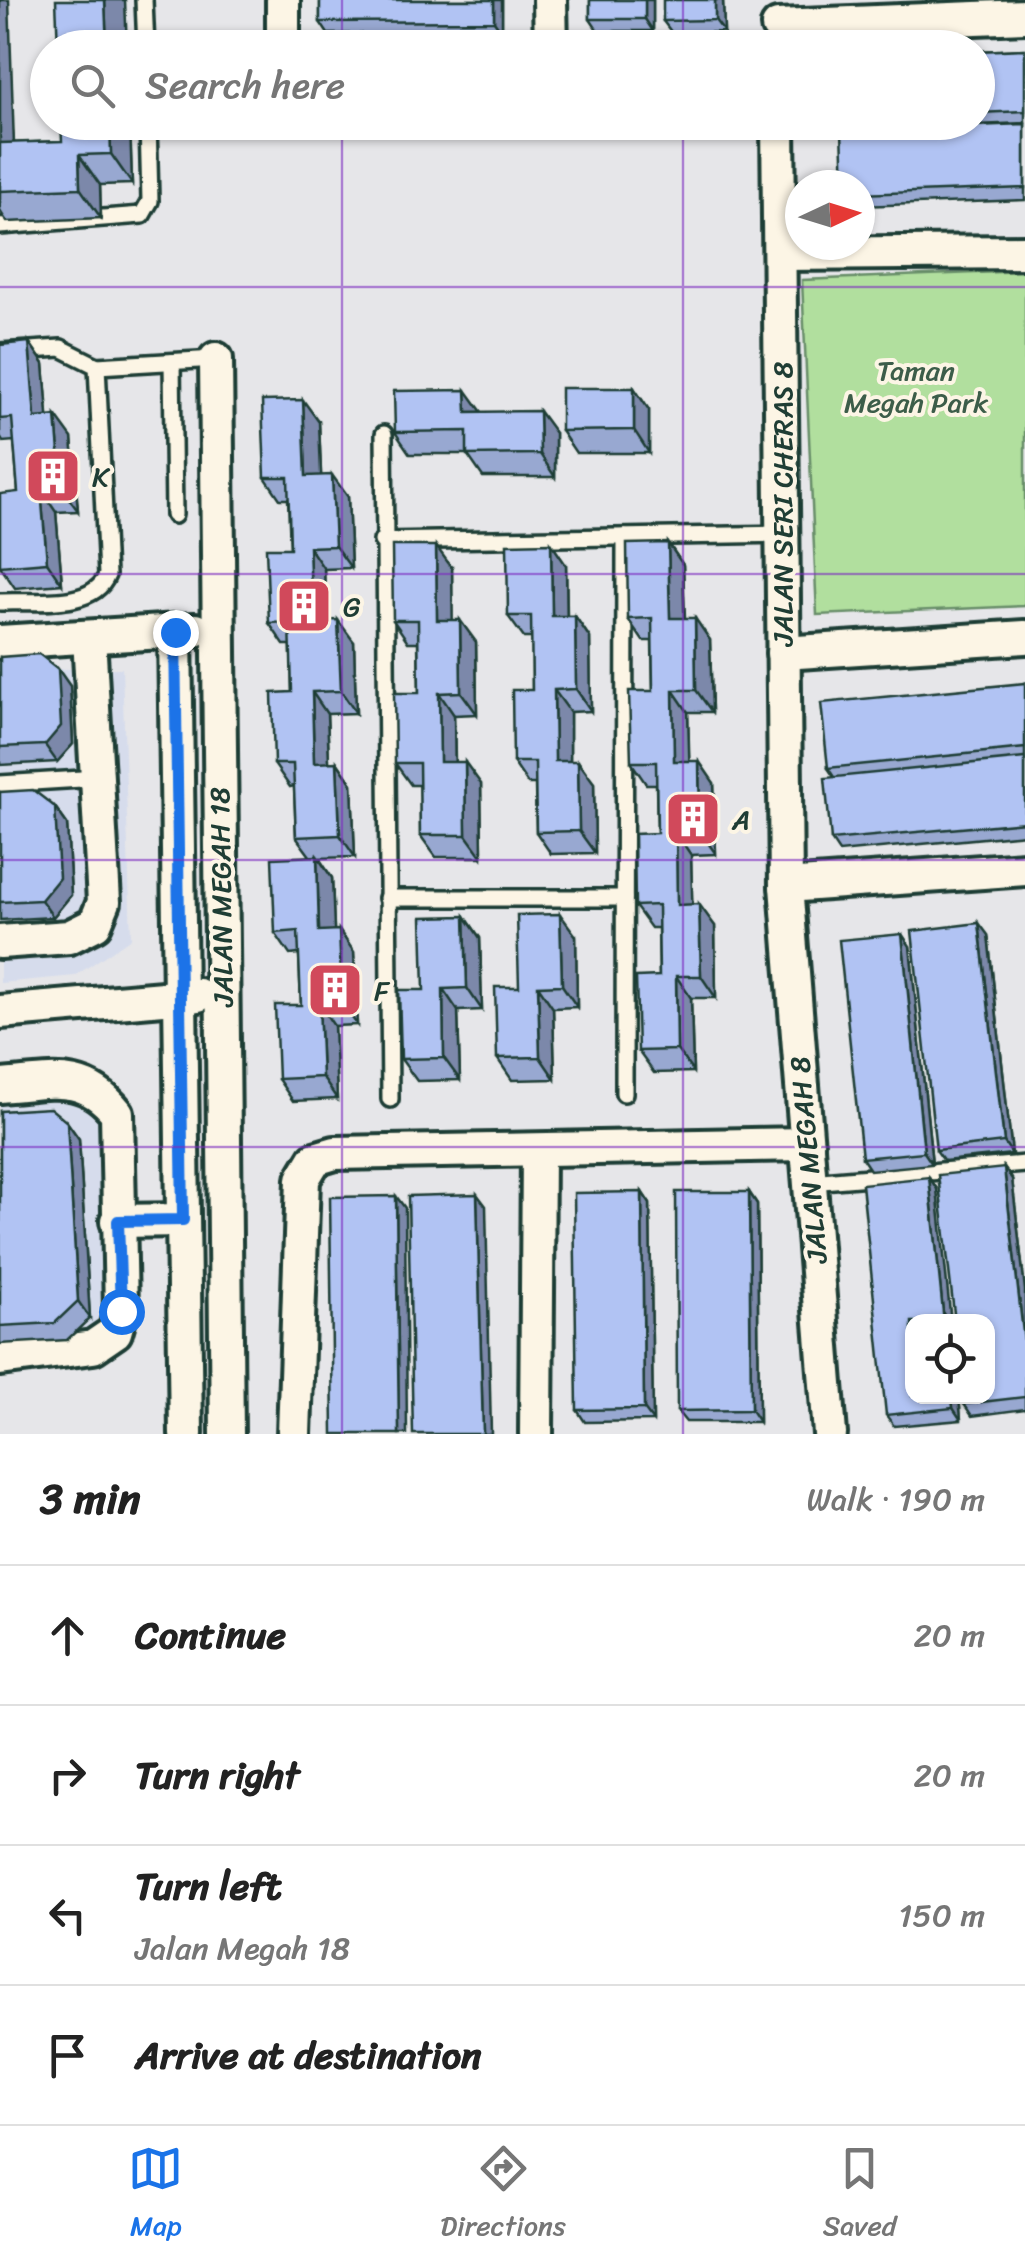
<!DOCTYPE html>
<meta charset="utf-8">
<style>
:root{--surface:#fff;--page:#f6f6f6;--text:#222;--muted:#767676;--line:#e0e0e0;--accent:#1a73e8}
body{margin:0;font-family:Sriracha,sans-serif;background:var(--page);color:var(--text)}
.controls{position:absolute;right:30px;bottom:30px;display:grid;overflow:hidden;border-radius:20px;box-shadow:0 2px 8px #0004}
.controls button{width:90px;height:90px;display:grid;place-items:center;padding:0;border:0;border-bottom:2px solid var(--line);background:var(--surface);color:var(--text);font:50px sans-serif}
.compass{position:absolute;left:785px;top:170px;width:90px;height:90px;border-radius:50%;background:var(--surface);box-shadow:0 2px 8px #0004;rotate:86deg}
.stop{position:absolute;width:30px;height:30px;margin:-22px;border:8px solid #1a73e8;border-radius:50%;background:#fff}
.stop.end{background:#1a73e8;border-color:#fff;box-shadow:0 2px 10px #0008}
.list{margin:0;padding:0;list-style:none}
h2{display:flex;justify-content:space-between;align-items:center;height:130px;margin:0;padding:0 40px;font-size:42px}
h2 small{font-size:32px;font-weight:400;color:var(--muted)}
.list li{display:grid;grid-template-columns:65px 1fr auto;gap:30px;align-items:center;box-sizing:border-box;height:140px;padding:0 40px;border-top:2px solid var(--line)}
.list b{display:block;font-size:38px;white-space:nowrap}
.list p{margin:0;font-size:32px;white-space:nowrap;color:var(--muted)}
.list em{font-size:32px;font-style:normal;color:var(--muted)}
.icon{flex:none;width:55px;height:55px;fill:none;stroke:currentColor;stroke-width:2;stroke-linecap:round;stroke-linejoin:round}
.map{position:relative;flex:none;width:1025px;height:1434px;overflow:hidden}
.search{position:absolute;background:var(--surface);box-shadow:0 2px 8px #0004;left:30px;right:30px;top:30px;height:110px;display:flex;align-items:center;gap:25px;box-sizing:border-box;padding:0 35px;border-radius:55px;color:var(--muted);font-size:38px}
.sheet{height:690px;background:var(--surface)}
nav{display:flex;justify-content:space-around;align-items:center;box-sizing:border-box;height:140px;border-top:2px solid var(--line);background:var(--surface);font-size:28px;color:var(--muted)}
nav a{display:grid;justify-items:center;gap:5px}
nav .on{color:var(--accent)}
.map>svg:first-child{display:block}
.built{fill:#d6dcec}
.green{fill:#b1df9e;stroke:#688e69;stroke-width:2.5}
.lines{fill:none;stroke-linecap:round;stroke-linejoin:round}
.lane-casing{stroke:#1f3d34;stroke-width:22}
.street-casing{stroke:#1f3d34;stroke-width:40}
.lane{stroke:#fcf5e5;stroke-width:15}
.street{stroke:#fcf5e5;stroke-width:32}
.wall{fill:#98a8d1;stroke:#1f3d34;stroke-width:2.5}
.shaded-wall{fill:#7c88aa;stroke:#1f3d34;stroke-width:2.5}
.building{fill:#b1c3f3;stroke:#1f3d34;stroke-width:2.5}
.route{stroke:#1a73e8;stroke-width:12}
.grid{fill:none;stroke:#7b2cbf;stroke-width:2.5;stroke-opacity:0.55}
.labels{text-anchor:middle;stroke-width:8;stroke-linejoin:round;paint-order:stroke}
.park-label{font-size:28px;fill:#3c5d49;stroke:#fcf5e5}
.poi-label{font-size:28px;fill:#1f3d34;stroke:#fcf5e5;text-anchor:start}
.street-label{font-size:28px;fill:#1f3d34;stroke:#fcf5e5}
</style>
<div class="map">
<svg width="1025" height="1434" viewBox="0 0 1025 1434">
<rect width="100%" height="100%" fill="#e6e6e9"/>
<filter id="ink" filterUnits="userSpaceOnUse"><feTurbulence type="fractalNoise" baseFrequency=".01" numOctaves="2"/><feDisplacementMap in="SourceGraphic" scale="20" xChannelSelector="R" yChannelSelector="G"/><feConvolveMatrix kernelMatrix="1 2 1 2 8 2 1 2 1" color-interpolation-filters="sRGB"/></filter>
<g filter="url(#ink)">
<!-- built -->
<g class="built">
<path d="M122,668L131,938L75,976L0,983V670Z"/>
<path d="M75,1091L107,1117L112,1314L89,1337L0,1345V1096Z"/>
</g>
<!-- green -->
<path class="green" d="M1025,271V606L817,615L802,280Z"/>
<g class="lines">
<!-- lane casing -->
<g class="lane-casing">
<g id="lane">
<path d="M144,0L146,48"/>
<path d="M0,226L142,215L150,201L148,122"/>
<path d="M0,352L61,348L97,366L107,575C93,610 32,600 0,602"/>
<path d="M172,362L174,515"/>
<path d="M97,366L216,359"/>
<path d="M384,434L390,1099"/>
<path d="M382,541L783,534"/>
<path d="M0,784L98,778"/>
<path d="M387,898H624"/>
<path d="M624,1093L625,537"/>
<path d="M810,1182L1025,1164"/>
</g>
</g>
<!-- street casing -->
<g class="street-casing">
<g id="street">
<path d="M550,0L551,48"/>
<path d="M778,26L1025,16"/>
<path d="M283,48V0"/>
<path d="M778,122L786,886L830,1434"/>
<path d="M780,254L1025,252"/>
<path d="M216,359L227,1434"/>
<path d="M175,631L186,1434"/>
<path d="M0,642L195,630"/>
<path d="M783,653L1025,637"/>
<path d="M786,886L1025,869"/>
<path d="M0,942L69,937L95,924L104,902L89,637"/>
<path d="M0,1012L198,995"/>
<path d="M0,1086C49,1083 83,1070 117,1113L121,1311L115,1332L93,1347L0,1359"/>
<path d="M117,1221L183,1220"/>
<path d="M294,1434L303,1179L315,1159L335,1153L807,1144"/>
<path d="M536,1434L538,1151"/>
</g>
</g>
<!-- lane -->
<use href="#lane" class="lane"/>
<!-- street -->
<use href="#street" class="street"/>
</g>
<!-- wall -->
<g class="wall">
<path d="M0,0L14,143L62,141L130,122L132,184L100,185L101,218L7,222L0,211Z"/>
<path d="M320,0H502V32L328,34L320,22Z"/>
<path d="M590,0H653V31H598L590,19Z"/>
<path d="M723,0L724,32L672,33L663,21Z"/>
<path d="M1025,49V123L850,130L844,122H978V51Z"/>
<path d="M1025,124V200L860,206V185Z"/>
<path d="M29,342L44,364L48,417L72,438L78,511L56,512L62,584L15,588L0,566L18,492L14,441L3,442L0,437V345Z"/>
<path d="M634,388L649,410V453H576L561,431Z"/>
<path d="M482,412L555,433V477H483L467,454H410L395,432Z"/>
<path d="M319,422L321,475L348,497L351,568L324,569L326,621L354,642L356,713L327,714L329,763L337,762L352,784L355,857L319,858L332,878L334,930L354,952L357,1025L334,1026L337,1099L293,1101L278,1079L301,1005L299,954L290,955L275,933L310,856L296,837L294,786L290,787L274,764L292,692L291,645H284L269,623L290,548L288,499H280L265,477Z"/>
<path d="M668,543L683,565L685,618L710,640L712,712H688L689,761L714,783L716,854L691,855L692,904L715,926L716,998H691L693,1072L654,1073L638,1051L659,976L658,928H651L635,906L657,833L656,784H646L631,762L653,691L652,641H643L628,619Z"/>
<path d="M566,565L567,616H575L590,638L591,711L570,712V761L594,783L595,853L551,854L536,832L535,784H528L513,762L532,690V638H524L508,616Z"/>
<path d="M452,568V620L476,642L477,714L454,715L455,762L481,784L482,857H436L420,835V785H411L395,763L419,693L418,642H408L393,620Z"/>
<path d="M0,657L70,686L73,744L57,762L0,765Z"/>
<path d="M1025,683V834L839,852L831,840L834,777L828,768Z"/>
<path d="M0,792L55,807L67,824L71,895L53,917L0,920Z"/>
<path d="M465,916L480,938L482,1010L458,1011L460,1080L417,1081L401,1059L424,990Z"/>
<path d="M988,935L1012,1154L944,1161L936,1150Z"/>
<path d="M576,936L577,1007L553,1008L555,1079L512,1080L497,1058L519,987Z"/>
<path d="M910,946L932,1164L870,1170L862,1158Z"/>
<path d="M0,1111L67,1122L79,1139L90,1318L67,1340L0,1344Z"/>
<path d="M1004,1168L1012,1179L1025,1290V1409L972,1416L964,1404Z"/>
<path d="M929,1177L937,1189L912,1396H959L961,1420L894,1426L886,1415Z"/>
<path d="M642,1192L650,1204L653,1421L585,1422L577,1410Z"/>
<path d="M749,1192L757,1204L759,1422H686L677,1411Z"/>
</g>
<!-- shaded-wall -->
<g class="shaded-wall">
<path d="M0,0H9L15,174L0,152Z"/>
<path d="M105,0H125L127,48H107Z"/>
<path d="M494,0H502V32L494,21Z"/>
<path d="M645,0H653V31L645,19Z"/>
<path d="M715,0H723L724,32L715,20Z"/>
<path d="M110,122H130L132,184L111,154Z"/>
<path d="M79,155L100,185L101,218L80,188Z"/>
<path d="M29,342L44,364L50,440L35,418Z"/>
<path d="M634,388L649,410V453L634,430Z"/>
<path d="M466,390L482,412H467Z"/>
<path d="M303,400L319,422L322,498L306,476Z"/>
<path d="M539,411L555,433V477L540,454Z"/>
<path d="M56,416L72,438L78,511L62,489Z"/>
<path d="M332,475L348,497L351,568L335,546Z"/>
<path d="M41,490L56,512L62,584L47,562Z"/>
<path d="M551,543L566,565L567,638L552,616Z"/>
<path d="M668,543L683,565L685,640L670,618Z"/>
<path d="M436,546L452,568L453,642L437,620Z"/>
<path d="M309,547L324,569L327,643L312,621Z"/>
<path d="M575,616L590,638L591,711L576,689Z"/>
<path d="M695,618L710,640L712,712L696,690Z"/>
<path d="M338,620L354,642L356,713L341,691Z"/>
<path d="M460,620L476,642L477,714L461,692Z"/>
<path d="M58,669L70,686L73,744L57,762L45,745Z"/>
<path d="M554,690L570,712V784L555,761Z"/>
<path d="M673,690L688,712L690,783L674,761Z"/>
<path d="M312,692L327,714L330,785L314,763Z"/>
<path d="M439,693L454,715L455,784L440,762Z"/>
<path d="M578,761L594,783L595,853L579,831Z"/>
<path d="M699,761L714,783L716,854L700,832Z"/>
<path d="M337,762L352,784L355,857L340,835Z"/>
<path d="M465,762L481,784L482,857L466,835Z"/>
<path d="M55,807L67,824L71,895L53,917L41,900Z"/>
<path d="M676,833L691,855L693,927L677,905Z"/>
<path d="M317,856L332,878L335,953L319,931Z"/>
<path d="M699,904L715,926L716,998L701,976Z"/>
<path d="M560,914L576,936L577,1007L562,985Z"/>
<path d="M465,916L480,938L482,1010L467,988Z"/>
<path d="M979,923L988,935L1012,1154L1004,1142Z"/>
<path d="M339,930L354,952L357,1025L342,1003Z"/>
<path d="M902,934L910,946L932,1164L924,1152Z"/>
<path d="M676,976L691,998L693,1072L677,1050Z"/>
<path d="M538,986L553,1008L555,1079L540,1057Z"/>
<path d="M443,989L458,1011L460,1080L444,1058Z"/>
<path d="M319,1004L334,1026L337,1099L322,1077Z"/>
<path d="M67,1122L79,1139L90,1318L78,1301Z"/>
<path d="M1004,1168L1012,1179L1025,1290V1350Z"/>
<path d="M929,1177L937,1189L951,1322H944Z"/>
<path d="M642,1192L650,1204L653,1421L644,1409Z"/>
<path d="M749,1192L757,1204L759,1422L751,1410Z"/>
<path d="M477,1194L486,1206L491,1434H483Z"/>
<path d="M396,1196L405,1208L407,1434H399Z"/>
<path d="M952,1396H959L961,1420L953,1408Z"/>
</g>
<!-- building -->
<g class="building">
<path d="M56,0H105L107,48H58Z"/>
<path d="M320,0H494V21L320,22Z"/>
<rect x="590" y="0" width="55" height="19"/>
<path d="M663,0H715V20L663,21Z"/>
<path d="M1025,49V111L978,113V51Z"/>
<path d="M61,122H110L111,154L79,155L80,188L0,191V143L62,141Z"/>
<path d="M1025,124V188L860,194V185H844L842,131Z"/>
<path d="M29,342L35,418L56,416L62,489L41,490L47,562L0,566V494L18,492L12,418L0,419V345Z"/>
<path d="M561,388H634V430L561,431Z"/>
<path d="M466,390L467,412L539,411L540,454L467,455V431L395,432L394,391Z"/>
<path d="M303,400L306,476L332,475L335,546L309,547L312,621L338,620L341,691L312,692L314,763L337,762L340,835L296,837L293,764H274L272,693L292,692L290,622L269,623L266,548H290L288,477H265L262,401Z"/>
<path d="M551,543L552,616H575L576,689L554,690L555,761H578L579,831L536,832L535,762H513L512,690H532L531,616H508L507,544Z"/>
<path d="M668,543L670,618H695L696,690H673L674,761H699L700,832L676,833L677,905L699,904L701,976H676L677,1050L638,1051L636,977L659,976L658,905L635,906L634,834L657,833L656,762H631L629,691H653L652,618L628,619L627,544Z"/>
<path d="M392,546H436L437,620H460L461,692L439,693L440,762H465L466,835H420L419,763H395L394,693H419L418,620H393Z"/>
<path d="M39,654L58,669L61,726L45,745L0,747V657Z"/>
<path d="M1025,683V748L828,768L821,703Z"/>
<path d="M1025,758V822L831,840L825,778Z"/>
<path d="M33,790L55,807L59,878L41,900L0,902V792Z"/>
<path d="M317,856L319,931L339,930L342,1003L319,1004L322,1077L278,1079L275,1005H301L298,931L275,933L272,858Z"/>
<path d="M560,914L562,985L538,986L540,1057L497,1058L495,987H519L517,915Z"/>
<path d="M465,916L467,988L443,989L444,1058L401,1059L399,990H424L422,917Z"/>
<path d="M979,923L1004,1142L936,1150L912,931Z"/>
<path d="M902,934L924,1152L862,1158L839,940Z"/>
<path d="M50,1108L67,1122L78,1301L55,1323L0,1326V1111Z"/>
<path d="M1004,1168L1025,1350V1397L964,1404L963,1396H988V1322H955L938,1175Z"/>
<path d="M929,1177L944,1322H912V1396H952L953,1408L886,1415L862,1184Z"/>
<path d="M642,1192L644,1409L577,1410L574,1193Z"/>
<path d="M676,1192H749L751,1410L677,1411Z"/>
<path d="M477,1194L483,1434H413L408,1196Z"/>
<path d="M396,1196L399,1434H333L330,1197Z"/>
</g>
</g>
<g class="lines" filter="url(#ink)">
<!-- route -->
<path class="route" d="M121,1311L118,1221L183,1220L175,632"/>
</g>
<!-- grid -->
<path class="grid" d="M342,0V48M683,0V48M342,122V1434M683,122V1434M0,287H1025M0,574H1025M0,860H1025M0,1147H1025"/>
<!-- icons -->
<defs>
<g id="building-square" transform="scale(2.875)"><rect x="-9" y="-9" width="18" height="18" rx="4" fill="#d1495b" stroke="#fcf5e5"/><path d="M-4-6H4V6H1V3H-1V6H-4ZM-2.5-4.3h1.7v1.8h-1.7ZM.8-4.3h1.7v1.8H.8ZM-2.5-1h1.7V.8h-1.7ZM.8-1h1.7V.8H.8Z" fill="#fff"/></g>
</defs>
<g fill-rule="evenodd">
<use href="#building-square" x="53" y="476"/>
<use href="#building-square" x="304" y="606"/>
<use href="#building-square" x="693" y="819"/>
<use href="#building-square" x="335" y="990"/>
</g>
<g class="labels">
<!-- park labels -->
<g class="park-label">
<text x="916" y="380">Taman<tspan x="916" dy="32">Megah Park</tspan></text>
</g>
<!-- poi labels -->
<g class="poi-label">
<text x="92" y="486">K</text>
<text x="343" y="616">G</text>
<text x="732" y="829">A</text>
<text x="374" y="1000">F</text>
</g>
<!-- street labels -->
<g class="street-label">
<text transform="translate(782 504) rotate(-90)" y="10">JALAN SERI CHERAS 8</text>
<text transform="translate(221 897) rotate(-91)" y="10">JALAN MEGAH 18</text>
<text transform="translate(808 1160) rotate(-95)" y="10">JALAN MEGAH 8</text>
</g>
</g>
</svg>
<div class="controls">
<button><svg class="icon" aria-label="locate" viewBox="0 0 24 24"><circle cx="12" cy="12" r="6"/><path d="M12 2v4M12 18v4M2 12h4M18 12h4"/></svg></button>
</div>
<svg class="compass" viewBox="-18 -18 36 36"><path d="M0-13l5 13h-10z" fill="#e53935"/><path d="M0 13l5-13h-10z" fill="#767676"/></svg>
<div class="stop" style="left:121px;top:1311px"></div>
<div class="stop end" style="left:175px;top:632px"></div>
<div class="search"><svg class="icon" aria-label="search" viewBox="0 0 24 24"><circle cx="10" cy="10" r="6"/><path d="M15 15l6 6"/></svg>Search here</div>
</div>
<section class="sheet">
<h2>3 min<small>Walk · 190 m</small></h2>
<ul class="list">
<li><svg class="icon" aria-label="ahead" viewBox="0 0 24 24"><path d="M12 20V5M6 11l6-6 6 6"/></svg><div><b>Continue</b></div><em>20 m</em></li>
<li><svg class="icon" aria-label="right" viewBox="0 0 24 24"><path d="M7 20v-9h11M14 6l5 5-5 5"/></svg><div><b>Turn right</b></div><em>20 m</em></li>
<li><svg class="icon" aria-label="left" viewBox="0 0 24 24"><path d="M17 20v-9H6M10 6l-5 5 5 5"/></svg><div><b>Turn left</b><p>Jalan Megah 18</p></div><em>150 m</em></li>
<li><svg class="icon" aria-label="arrive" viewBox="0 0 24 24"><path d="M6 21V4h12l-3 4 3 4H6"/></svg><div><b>Arrive at destination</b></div></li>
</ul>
</section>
<nav>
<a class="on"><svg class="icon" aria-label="map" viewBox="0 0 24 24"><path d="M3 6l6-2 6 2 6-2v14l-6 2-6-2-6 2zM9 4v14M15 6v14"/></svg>Map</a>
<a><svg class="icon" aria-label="directions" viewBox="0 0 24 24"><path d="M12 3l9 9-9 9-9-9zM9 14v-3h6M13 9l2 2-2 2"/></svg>Directions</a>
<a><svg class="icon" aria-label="saved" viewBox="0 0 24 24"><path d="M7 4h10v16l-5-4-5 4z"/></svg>Saved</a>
</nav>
